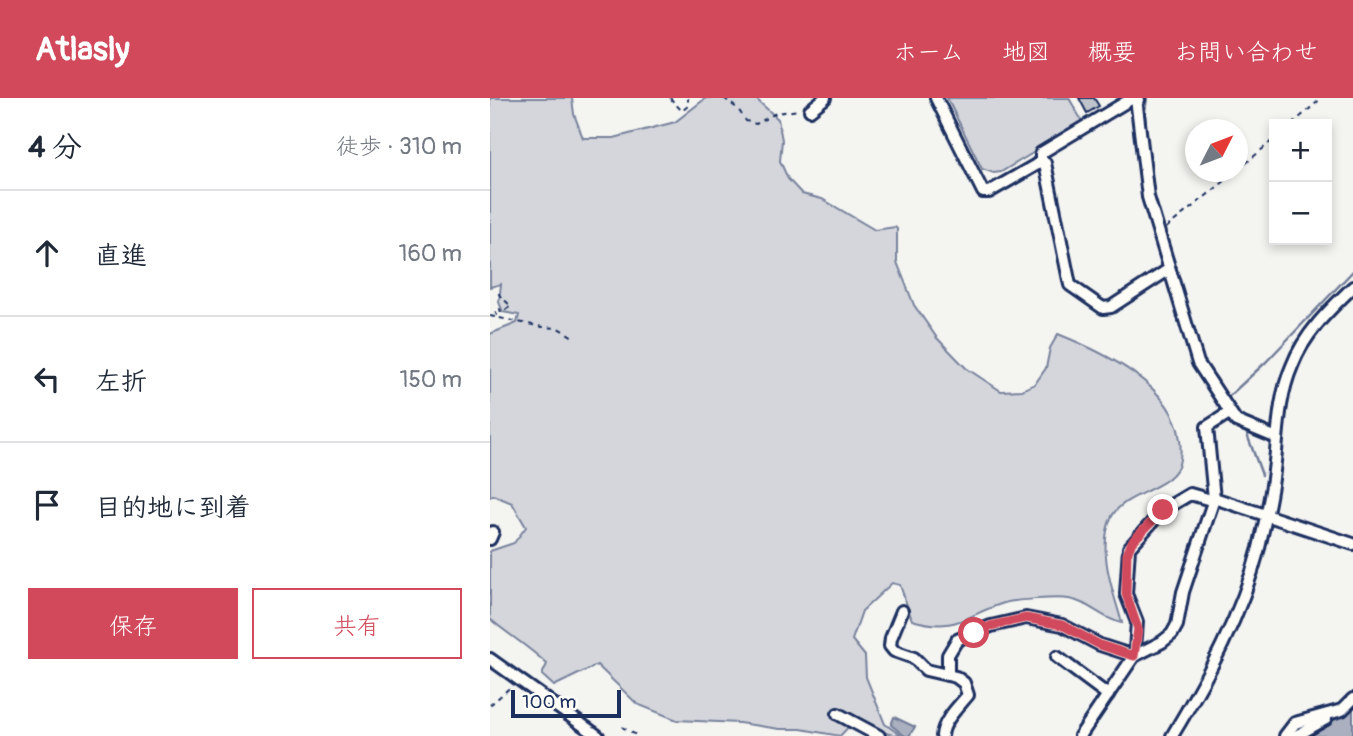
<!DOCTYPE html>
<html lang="ja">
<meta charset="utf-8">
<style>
:root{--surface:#fff;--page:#f2f2f3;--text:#1f2937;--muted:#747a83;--line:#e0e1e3;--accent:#d1495b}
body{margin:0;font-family:Pangolin,"Klee One",sans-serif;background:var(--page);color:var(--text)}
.controls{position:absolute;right:21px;top:21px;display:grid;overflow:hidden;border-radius:0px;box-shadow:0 4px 10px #0003}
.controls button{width:63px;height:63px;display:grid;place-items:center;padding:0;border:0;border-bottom:2px solid var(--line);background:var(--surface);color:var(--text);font:35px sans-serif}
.compass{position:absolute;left:695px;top:21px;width:63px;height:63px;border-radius:50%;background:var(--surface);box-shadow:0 4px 10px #0003;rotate:48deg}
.scale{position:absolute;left:21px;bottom:18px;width:110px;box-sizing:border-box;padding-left:7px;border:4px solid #1b2f5e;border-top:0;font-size:19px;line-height:24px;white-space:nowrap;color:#1b2f5e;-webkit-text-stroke:5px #fdfcf7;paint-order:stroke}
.stop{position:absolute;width:21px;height:21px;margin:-16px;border:5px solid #d1495b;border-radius:50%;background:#fff}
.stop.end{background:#d1495b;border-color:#fff;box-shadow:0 2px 7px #0008}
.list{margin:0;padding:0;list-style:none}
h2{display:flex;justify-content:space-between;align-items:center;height:91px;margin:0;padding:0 28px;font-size:30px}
h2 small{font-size:23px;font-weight:400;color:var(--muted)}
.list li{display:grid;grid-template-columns:46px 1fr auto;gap:21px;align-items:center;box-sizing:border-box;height:126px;padding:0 28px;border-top:2px solid var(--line)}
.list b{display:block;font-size:26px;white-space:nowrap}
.list em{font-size:23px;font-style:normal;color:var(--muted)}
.actions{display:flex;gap:14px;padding:21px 28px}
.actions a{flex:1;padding:16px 0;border:2px solid var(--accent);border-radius:0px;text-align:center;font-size:24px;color:var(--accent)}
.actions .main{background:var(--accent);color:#fff}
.icon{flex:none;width:38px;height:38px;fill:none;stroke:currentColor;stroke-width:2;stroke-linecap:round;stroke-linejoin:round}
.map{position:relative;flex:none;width:863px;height:638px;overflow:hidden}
header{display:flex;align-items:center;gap:42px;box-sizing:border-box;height:98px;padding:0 35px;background:var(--accent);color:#fff}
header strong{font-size:33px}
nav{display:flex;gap:38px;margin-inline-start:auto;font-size:24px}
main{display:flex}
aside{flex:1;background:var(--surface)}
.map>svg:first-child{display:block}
.green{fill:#d4d6db;stroke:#78829c;stroke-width:2}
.water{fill:#aab0bf;stroke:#717c98;stroke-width:2}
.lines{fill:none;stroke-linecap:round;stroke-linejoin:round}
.stream{stroke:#717c98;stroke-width:2.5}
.building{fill:#bfc3cc;stroke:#1b2f5e;stroke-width:2}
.minor-casing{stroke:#1b2f5e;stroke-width:16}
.path{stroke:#1b2f5e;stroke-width:2;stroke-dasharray:5 5;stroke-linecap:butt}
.minor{stroke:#fdfcf7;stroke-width:10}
.route{stroke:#d1495b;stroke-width:9}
</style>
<header>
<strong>Atlasly</strong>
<nav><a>ホーム</a><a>地図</a><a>概要</a><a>お問い合わせ</a></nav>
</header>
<main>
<aside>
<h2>4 分<small>徒歩 · 310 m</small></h2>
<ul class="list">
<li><svg class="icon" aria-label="ahead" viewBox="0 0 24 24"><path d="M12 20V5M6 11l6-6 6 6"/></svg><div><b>直進</b></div><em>160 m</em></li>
<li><svg class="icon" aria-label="left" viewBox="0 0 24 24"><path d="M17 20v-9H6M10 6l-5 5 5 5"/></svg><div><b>左折</b></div><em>150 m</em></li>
<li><svg class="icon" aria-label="arrive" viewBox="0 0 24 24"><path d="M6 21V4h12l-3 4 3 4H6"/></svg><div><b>目的地に到着</b></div></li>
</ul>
<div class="actions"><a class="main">保存</a><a>共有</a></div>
</aside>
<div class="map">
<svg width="863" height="638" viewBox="0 0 863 638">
<rect width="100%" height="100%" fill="#f4f4f1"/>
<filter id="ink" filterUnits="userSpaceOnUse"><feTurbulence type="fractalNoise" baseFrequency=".0143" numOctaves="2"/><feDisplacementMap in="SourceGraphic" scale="14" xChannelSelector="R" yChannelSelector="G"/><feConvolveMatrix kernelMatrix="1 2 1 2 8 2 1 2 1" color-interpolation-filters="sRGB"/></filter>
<g filter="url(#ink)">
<!-- green -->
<g class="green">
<path d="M0,0H82L84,16L93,40H124L185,24L216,0H265L288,21L292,42L290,63L298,81L312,96L332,101L385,132L405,129L407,131V164L424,207L447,240L476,270L511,293L532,292L545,286L556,270L560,250L568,236C613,254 684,287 690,342C691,349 691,362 688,369C676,393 633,395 621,420C607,452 623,493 632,525C612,521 599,504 579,501C568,499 524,502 514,505C475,517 467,535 422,522L410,487L402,485L372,513L362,542L375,558L376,579L395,626L412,638C395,638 381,627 364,623L350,638L311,631H290L249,625L187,622L147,606L107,567L64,588L52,577L57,566C39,549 19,537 0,521V453L24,445L36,429L22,405L3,397L0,399V236L27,225L29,217L13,214L9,204L11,186L0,189Z"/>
<path d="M457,0H579L593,25L511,74L504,75L492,71Z"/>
</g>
<!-- water -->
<g class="water">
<path d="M863,611V638H817Z"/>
<path d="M404,619L425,629L419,638H415L401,627Z"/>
</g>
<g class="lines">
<!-- stream -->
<g class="stream">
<path d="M656,44L655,13L657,0"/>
<path d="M718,271L727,281L733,295"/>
<path d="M736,301L776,264L863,173"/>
<path d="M755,331L772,377"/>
</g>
</g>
<!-- building -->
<path class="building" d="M589,0H604L609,8L597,15Z"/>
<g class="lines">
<!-- minor casing -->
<g class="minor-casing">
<g id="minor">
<path d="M446,0L493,94H499L546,67L551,62V55L641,1L649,2"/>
<path d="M646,0L658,99L708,265L746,323L787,340"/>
<path d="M320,12L335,0"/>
<path d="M551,62L555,65L580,187L613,210L621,209L678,172"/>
<path d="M0,441L3,434"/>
<path d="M412,513L401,540L400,548L404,553L424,560L436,572L466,579L474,585L478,597C468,609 453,623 452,638"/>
<path d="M567,559L618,597"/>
<path d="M0,561L108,638"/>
<path d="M458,577V557L467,542L501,528L536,520L572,527L610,547L644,558L672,544L682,536L687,527L693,494L724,401L717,329L739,315"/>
<path d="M348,616L389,638"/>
<path d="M590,638L644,558L645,552L647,524L636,496L639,450L673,412L700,396L721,402L727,401L863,446"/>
<path d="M682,638C718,578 751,518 769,450C773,432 778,412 781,393C789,352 785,307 802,268C814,236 839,212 863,189"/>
<path d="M795,638L805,625L852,612L863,601"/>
<path d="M806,638L836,621"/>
</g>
</g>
<!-- path -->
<g class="path">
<path d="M180,0L192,13L198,8V0"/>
<path d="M234,0L248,11L256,23L266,26L286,15L310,12"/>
<path d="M802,26L832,0"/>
<path d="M748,72L784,41"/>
<path d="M676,130L746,74"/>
<path d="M0,218L52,229L68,230L85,240"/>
<path d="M7,218L5,213L11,214L10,211L15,212L21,208L10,198L8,194"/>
<path d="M0,607L23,587"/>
<path d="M132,629L148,638"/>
</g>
<!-- minor -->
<use href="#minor" class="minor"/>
</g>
</g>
<g class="lines" filter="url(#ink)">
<!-- route -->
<path class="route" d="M484,535L500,528L536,520L572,527L610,547L644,558L648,531L636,496L637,456L642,444L673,412"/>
</g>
</svg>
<div class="controls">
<button>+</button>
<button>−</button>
</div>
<svg class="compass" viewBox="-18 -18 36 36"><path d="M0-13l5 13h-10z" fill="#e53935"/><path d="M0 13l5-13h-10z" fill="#747a83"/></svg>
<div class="scale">100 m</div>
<div class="stop" style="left:484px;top:535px"></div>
<div class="stop end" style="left:673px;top:412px"></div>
</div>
</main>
